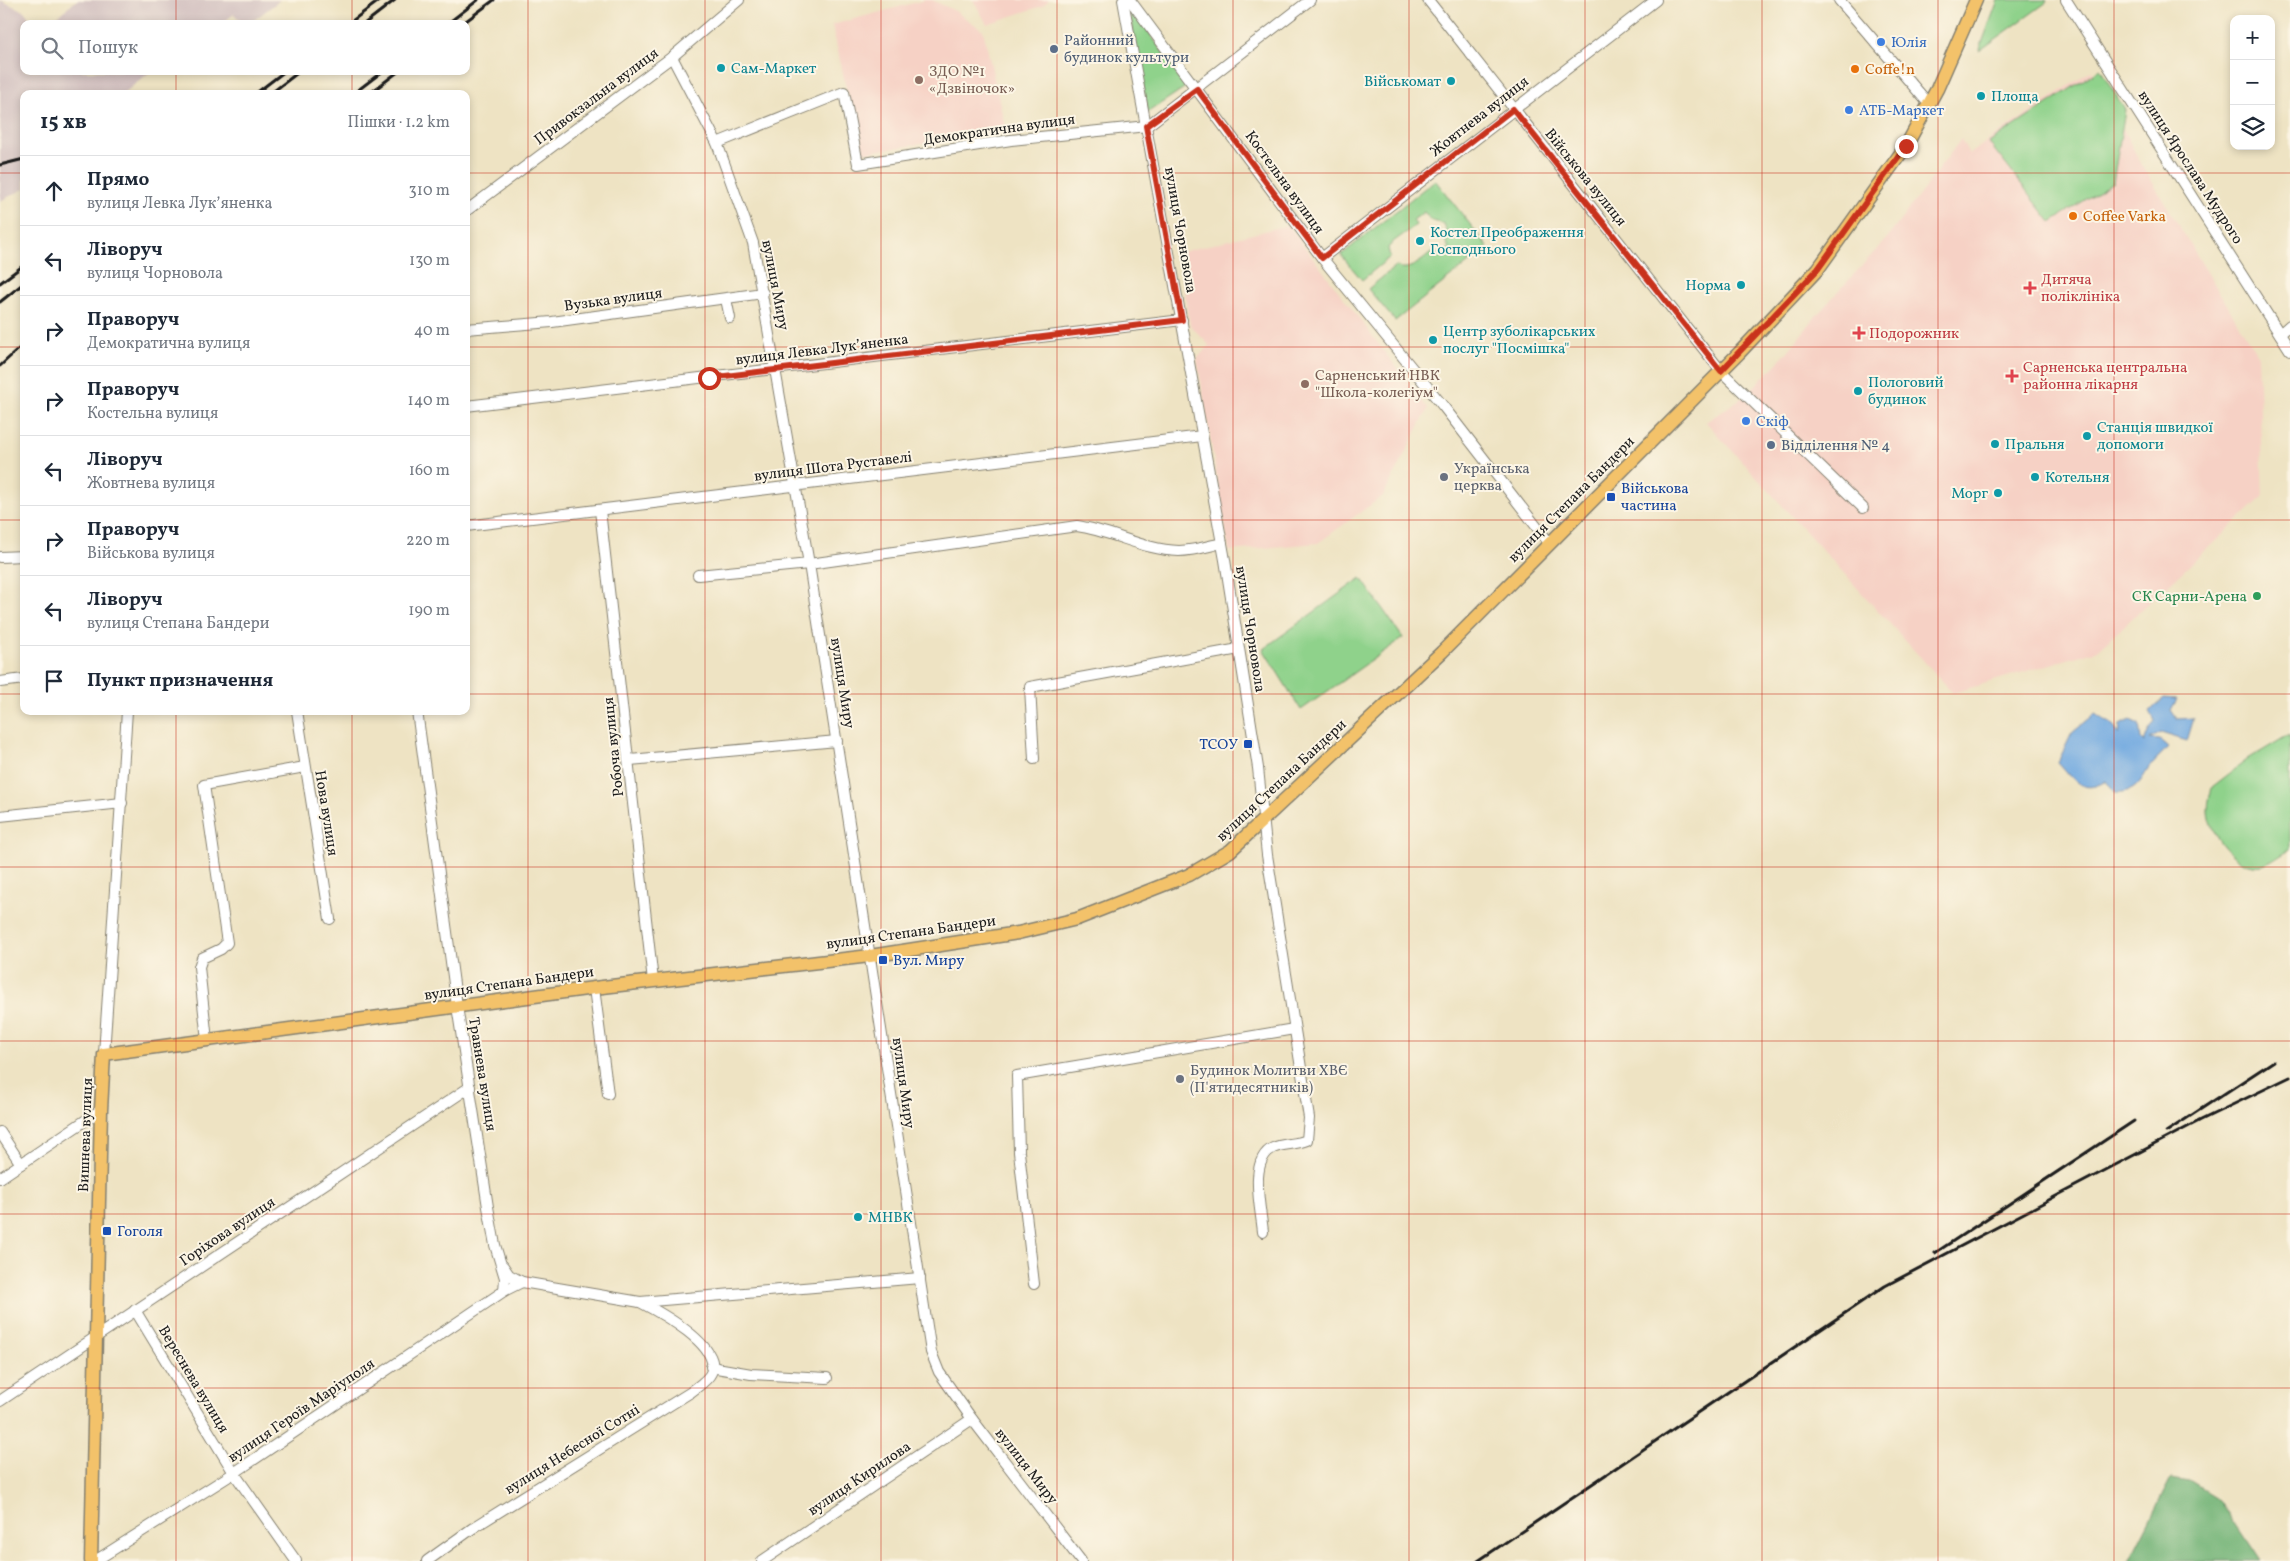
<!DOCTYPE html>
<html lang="uk">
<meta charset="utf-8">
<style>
:root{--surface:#fff;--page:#f6f6f7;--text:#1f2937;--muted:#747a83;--line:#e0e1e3}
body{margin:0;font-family:Vollkorn,serif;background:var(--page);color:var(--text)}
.controls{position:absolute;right:15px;top:15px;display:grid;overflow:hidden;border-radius:10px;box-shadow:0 2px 8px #0003}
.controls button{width:45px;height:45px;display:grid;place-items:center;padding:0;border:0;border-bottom:1px solid var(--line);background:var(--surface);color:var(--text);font:25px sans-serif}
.stop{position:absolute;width:15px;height:15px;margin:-11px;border:4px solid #c8321e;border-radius:50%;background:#fff}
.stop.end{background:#c8321e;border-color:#fff;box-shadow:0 1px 5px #0008}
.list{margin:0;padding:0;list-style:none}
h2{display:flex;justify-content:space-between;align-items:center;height:65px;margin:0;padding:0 20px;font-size:21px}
h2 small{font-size:16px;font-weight:400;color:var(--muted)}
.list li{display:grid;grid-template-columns:32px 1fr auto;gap:15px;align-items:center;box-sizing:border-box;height:70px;padding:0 20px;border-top:1px solid var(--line)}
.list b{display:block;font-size:19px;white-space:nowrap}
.list p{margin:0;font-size:16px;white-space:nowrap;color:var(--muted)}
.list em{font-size:16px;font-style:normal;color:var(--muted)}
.icon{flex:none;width:28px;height:28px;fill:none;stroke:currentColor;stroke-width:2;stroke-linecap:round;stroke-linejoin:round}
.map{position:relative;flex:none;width:2290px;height:1561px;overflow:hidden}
.search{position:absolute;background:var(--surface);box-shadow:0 2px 8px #0003;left:20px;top:20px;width:450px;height:55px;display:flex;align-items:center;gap:12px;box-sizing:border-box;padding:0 18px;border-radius:10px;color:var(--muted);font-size:19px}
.panel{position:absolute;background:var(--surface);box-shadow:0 2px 8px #0003;left:20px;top:90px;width:450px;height:625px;border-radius:10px}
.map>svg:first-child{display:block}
.built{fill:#f6d1c5}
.industrial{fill:#d1bfbf}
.green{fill:#8fd28b;stroke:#567754}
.forest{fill:#73b477;stroke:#48684a}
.water{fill:#71a9e0;stroke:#46627e}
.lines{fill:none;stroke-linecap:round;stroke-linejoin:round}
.minor-casing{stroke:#858070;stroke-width:12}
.major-casing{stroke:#858070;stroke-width:15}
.minor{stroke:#fff;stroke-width:10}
.major{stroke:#f3c26a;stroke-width:12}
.rail{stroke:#1c1c1c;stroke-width:3}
.route{stroke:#c8321e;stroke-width:6}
.grid{fill:none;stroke:#c8321e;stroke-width:1;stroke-opacity:0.55}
.shop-dot{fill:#3f7fe0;stroke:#fcf5e5;stroke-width:2}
.service-dot{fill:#5c6f8a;stroke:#fcf5e5;stroke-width:2}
.culture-dot{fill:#0f9aa8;stroke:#fcf5e5;stroke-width:2}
.food-dot{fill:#e8710a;stroke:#fcf5e5;stroke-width:2}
.education-dot{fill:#8d6e63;stroke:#fcf5e5;stroke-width:2}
.health-dot{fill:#e0444e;stroke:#fcf5e5;stroke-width:2}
.worship-dot{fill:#6b7280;stroke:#fcf5e5;stroke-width:2}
.transit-dot{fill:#1a4fb4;stroke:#fcf5e5;stroke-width:2}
.leisure-dot{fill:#2e9e5b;stroke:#fcf5e5;stroke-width:2}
.labels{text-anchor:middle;stroke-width:4;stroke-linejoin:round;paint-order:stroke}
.service-label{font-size:15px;fill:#4e5e75;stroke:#fcf5e5;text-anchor:start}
.shop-label{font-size:15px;fill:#366cbe;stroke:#fcf5e5;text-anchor:start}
.culture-label{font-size:15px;fill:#0d838f;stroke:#fcf5e5;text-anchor:start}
.food-label{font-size:15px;fill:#c56008;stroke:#fcf5e5;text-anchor:start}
.education-label{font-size:15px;fill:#785e54;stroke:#fcf5e5;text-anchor:start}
.street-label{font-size:15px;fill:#1c1c1c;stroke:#fcf5e5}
.health-label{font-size:15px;fill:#be3a42;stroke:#fcf5e5;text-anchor:start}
.worship-label{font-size:15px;fill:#5b616d;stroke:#fcf5e5;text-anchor:start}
.transit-label{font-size:15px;fill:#164399;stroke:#fcf5e5;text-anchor:start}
.leisure-label{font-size:15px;fill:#27864d;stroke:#fcf5e5;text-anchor:end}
</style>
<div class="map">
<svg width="2290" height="1561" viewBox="0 0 2290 1561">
<rect width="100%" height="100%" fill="#fcf5e5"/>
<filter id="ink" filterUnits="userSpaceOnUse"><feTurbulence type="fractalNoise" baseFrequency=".02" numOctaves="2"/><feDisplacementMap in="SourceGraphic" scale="10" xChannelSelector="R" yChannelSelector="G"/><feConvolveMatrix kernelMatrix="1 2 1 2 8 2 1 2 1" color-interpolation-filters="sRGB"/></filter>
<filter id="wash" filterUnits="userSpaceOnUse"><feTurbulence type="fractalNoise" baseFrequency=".0096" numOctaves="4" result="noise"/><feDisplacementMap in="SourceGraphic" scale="20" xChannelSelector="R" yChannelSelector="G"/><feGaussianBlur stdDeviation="1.12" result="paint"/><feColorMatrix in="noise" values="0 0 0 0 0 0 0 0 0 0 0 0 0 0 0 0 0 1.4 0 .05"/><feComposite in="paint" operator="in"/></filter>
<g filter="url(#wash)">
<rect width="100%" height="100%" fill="#eee3c3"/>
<!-- built -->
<g class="built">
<path d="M925,0H932L955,11L983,30L1006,131L861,153L832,25Z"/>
<path d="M973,0H1049L1042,6L987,24Z"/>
<path d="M2092,70L2139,160L2258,356L2263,497L2098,650L1953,693L1706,422L1746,395L1786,354L1816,316L1888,237L1961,139L1969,154Z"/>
<path d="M1288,225L1428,409L1383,496L1318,543L1229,551L1197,359L1209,345L1190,325L1178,253Z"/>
</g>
<!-- industrial -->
<g class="industrial">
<path d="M0,0L24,11L34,24H24V71H151L123,94H24V189L0,201Z"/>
<path d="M77,0H280L249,24H243L234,14L221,24H48Z"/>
</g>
<!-- green -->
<g class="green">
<path d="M1998,0H2046L2047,2L1979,51Z"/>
<path d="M1128,3L1187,86L1148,112Z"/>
<path d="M2100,69L2125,110L2113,182L2051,222L1989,143Z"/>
<path d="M1435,180L1488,247L1395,321L1368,289L1396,266C1409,274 1424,258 1434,251L1438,255L1449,248L1444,238L1446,229L1444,224L1432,221L1424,212L1413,220L1416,225L1393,242L1388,248L1390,257L1362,280L1341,255Z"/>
<path d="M1361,578L1403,638L1301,710L1263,649Z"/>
<path d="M2290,734V850C2282,854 2271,863 2263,865C2235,870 2209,834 2208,810C2208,802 2211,794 2212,787L2247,760Z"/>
</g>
<!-- forest -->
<path class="forest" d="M2171,1478L2190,1481L2219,1499L2260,1561H2129Z"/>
<!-- water -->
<path class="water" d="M2164,698L2177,699L2171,710L2177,719L2194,718L2187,741L2161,733L2150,739L2160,740L2168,747C2163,753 2156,759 2151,765C2140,781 2137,794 2114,792L2106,781C2081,796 2074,779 2058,762L2072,733L2095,714L2112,724L2119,735L2120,725L2130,720L2139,724L2141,740L2144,743L2148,732L2155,721L2150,711Z"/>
</g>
<g filter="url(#ink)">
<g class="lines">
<!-- minor casing -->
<g class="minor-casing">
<g id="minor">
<path d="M1123,0L1225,560L1258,768L1267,855L1309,1118L1307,1140C1296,1145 1283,1143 1273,1148C1248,1160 1261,1209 1263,1232"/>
<path d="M1130,0L1322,258L1443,406L1550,544"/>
<path d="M1428,0L1721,371L1863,508"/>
<path d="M1839,0L1929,104"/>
<path d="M2066,0L2290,350"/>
<path d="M672,57L717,143L753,243L809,564L931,1352L939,1372L972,1419L1081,1561"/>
<path d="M717,143L844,92L858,164L1011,140L1147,126L1310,0"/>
<path d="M466,211L672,57L739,0"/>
<path d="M1322,258L1656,0"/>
<path d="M726,299L730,318"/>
<path d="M466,329L552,322L763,293"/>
<path d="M2280,334L2290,325"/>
<path d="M466,406L1182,320"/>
<path d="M600,510L653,981"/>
<path d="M466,526L1202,436"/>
<path d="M0,557L24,556"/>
<path d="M698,575L809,564L1077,526C1113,531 1143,550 1179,551C1193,551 1209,546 1222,543"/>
<path d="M0,682L24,679"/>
<path d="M297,711L330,919"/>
<path d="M417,711L457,1006L488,1207L495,1245L505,1278L504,1291"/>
<path d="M1034,759L1030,687L1239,649"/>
<path d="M630,760L837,741"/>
<path d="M0,816L122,803"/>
<path d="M594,988L608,1094"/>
<path d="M207,1040L199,967L202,958L221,949L227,943L204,785L305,767"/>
<path d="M104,1054L127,711"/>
<path d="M0,1132L21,1164"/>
<path d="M0,1178L101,1110"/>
<path d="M503,1266L509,1275L522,1282L640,1302L920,1278"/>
<path d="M1034,1284L1019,1152L1017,1076L1294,1029"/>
<path d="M135,1310L234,1473L296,1561"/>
<path d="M711,1367L751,1374L827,1378"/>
<path d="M0,1401L470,1087"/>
<path d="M95,1561L234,1473L504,1291L522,1282"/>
<path d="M427,1561L473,1528L691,1392C697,1387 708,1380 711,1373C723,1346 659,1312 640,1302"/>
<path d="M762,1561L972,1419"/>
</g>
</g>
<!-- major casing -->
<g class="major-casing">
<path id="major" d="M91,1561L101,1110L104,1054L594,988L870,956L1018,933L1077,919L1138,895L1189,875L1230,851L1442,652L1739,353L1818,269L1906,146L1937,89L1976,0"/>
</g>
<!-- minor -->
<use href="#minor" class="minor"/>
<!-- major -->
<use href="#major" class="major"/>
<!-- rail -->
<g class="rail">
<path d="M348,24L380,0"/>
<path d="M364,24L395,0"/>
<path d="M447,24L478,0"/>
<path d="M462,24L494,0"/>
<path d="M255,94L285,71"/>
<path d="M270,94L300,71"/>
<path d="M353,94L383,71"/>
<path d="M369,94L399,71"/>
<path d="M0,165L24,159"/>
<path d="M0,283L24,265"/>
<path d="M0,302L24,283"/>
<path d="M0,366L24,344"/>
<path d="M2166,1132L2274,1061"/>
<path d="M1935,1253L2134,1121"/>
<path d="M1478,1561L1885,1286L2201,1120L2290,1077"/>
</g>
</g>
</g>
<g class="lines" filter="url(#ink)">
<!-- route -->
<path class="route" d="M709,378L1182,320L1146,126L1197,89L1322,258L1513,109L1721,371L1818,269L1906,146"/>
</g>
<!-- grid -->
<path class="grid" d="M176,0V24M352,0V24M528,0V1561M705,0V1561M881,0V1561M1057,0V1561M1233,0V1561M1409,0V1561M1585,0V1561M1762,0V1561M1938,0V1561M2114,0V1561M176,71V94M352,71V94M0,173H24M466,173H2290M0,347H24M466,347H2290M0,520H24M466,520H2290M0,694H24M466,694H2290M176,711V1561M352,711V1561M0,867H2290M0,1041H2290M0,1214H2290M0,1388H2290"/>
<!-- markers -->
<g class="shop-dot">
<circle cx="1881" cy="42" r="5"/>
<circle cx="1849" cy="110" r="5"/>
<circle cx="1746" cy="421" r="5"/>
</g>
<g class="service-dot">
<circle cx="1054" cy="49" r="5"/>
<circle cx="1771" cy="445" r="5"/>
</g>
<g class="culture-dot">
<circle cx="721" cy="68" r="5"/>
<circle cx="1451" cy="81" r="5"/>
<circle cx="1981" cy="96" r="5"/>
<circle cx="1420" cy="241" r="5"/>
<circle cx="1741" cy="285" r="5"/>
<circle cx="1433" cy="340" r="5"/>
<circle cx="1858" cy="391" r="5"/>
<circle cx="2087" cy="436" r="5"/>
<circle cx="1995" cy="444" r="5"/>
<circle cx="2035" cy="477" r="5"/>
<circle cx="1998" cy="493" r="5"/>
<circle cx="858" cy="1217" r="5"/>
</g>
<g class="food-dot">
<circle cx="1855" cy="69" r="5"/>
<circle cx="2073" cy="216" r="5"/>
</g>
<g class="education-dot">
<circle cx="919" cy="80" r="5"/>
<circle cx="1305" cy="384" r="5"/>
</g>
<g class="health-dot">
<path d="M2027.5 280.5h5v5h5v5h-5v5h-5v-5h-5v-5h5z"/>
<path d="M1856.5 325.5h5v5h5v5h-5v5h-5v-5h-5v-5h5z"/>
<path d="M2009.5 368.5h5v5h5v5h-5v5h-5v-5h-5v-5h5z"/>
</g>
<g class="worship-dot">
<circle cx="1444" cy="477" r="5"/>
<circle cx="1180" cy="1079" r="5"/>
</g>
<g class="transit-dot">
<rect x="1606" y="492" width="10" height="10" rx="2.5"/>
<rect x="1243" y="739" width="10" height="10" rx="2.5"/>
<rect x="878" y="955" width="10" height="10" rx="2.5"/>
<rect x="102" y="1226" width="10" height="10" rx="2.5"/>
</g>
<circle class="leisure-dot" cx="2257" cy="596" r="5"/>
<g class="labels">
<!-- service labels -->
<g class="service-label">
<text x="1064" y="45">Районний<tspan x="1064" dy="17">будинок культури</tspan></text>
<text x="1781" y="450">Відділення № 4</text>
</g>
<!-- shop labels -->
<g class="shop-label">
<text x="1891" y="47">Юлія</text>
<text x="1859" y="115">АТБ-Маркет</text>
<text x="1756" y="426">Скіф</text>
</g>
<!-- culture labels -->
<g class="culture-label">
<text x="731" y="73">Сам-Маркет</text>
<text x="1441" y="86" text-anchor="end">Військомат</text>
<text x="1991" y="101">Площа</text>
<text x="1430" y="237">Костел Преображення<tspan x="1430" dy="17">Господнього</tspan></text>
<text x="1731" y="290" text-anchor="end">Норма</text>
<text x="1443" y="336">Центр зуболікарських<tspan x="1443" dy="17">послуг "Посмішка"</tspan></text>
<text x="1868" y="387">Пологовий<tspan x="1868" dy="17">будинок</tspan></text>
<text x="2097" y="432">Станція швидкої<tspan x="2097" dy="17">допомоги</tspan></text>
<text x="2005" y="449">Пральня</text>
<text x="2045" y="482">Котельня</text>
<text x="1988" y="498" text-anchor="end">Морг</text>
<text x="868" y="1222">МНВК</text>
</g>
<!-- food labels -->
<g class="food-label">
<text x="1865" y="74">Coffe!n</text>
<text x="2083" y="221">Coffee Varka</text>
</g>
<!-- education labels -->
<g class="education-label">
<text x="929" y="76">ЗДО №1<tspan x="929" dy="17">«Дзвіночок»</tspan></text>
<text x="1315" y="380">Сарненський НВК<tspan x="1315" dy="17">"Школа-колегіум"</tspan></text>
</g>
<!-- street labels -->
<g class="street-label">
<text transform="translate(596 96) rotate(-37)" y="5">Привокзальна вулиця</text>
<text transform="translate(1479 116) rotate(-38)" y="5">Жовтнева вулиця</text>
<text transform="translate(999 129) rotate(-8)" y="5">Демократична вулиця</text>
<text transform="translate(2191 167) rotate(57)" y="5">вулиця Ярослава Мудрого</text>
<text transform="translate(1586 177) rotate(51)" y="5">Військова вулиця</text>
<text transform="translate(1285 182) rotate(54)" y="5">Костельна вулиця</text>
<text transform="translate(1181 230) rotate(80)" y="5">вулиця Чорновола</text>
<text transform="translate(776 285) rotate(79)" y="5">вулиця Миру</text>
<text transform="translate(613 299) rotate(-8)" y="5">Вузька вулиця</text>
<text transform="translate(822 349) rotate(-7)" y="5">вулиця Левка Лукʼяненка</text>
<text transform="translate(833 466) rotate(-7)" y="5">вулиця Шота Руставелі</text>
<text transform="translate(1571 499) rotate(-45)" y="5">вулиця Степана Бандери</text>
<text transform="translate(1251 629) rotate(81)" y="5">вулиця Чорновола</text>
<text transform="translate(843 683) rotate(81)" y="5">вулиця Миру</text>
<text transform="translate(613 747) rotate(-96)" y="5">Робоча вулиця</text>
<text transform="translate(1281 780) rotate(-43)" y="5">вулиця Степана Бандери</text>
<text transform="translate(327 813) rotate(81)" y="5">Нова вулиця</text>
<text transform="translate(911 932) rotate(-8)" y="5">вулиця Степана Бандери</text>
<text transform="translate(509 983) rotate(-8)" y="5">вулиця Степана Бандери</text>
<text transform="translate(483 1074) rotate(81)" y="5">Травнева вулиця</text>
<text transform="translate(904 1083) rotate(82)" y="5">вулиця Миру</text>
<text transform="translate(85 1135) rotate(-88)" y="5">Вишнева вулиця</text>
<text transform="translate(227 1231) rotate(-34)" y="5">Горіхова вулиця</text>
<text transform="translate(194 1379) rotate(59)" y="5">Вереснева вулиця</text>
<text transform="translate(301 1410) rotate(-34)" y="5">вулиця Героїв Маріуполя</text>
<text transform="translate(572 1449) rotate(-32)" y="5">вулиця Небесної Сотні</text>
<text transform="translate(1027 1466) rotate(52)" y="5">вулиця Миру</text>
<text transform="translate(859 1478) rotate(-34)" y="5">вулиця Кирилова</text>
</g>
<!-- health labels -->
<g class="health-label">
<text x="2041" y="284">Дитяча<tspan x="2041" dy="17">поліклініка</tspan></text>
<text x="1869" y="338">Подорожник</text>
<text x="2023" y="372">Сарненська центральна<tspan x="2023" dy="17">районна лікарня</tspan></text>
</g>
<!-- worship labels -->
<g class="worship-label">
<text x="1454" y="473">Українська<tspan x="1454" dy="17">церква</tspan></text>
<text x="1190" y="1075">Будинок Молитви ХВЄ<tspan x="1190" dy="17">(П'ятидесятників)</tspan></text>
</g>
<!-- transit labels -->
<g class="transit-label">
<text x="1621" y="493">Військова<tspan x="1621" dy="17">частина</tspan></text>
<text x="1238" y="749" text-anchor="end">ТСОУ</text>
<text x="893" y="965">Вул. Миру</text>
<text x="117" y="1236">Гоголя</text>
</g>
<!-- leisure labels -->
<g class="leisure-label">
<text x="2247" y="601">СК Сарни-Арена</text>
</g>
</g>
</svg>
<div class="controls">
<button>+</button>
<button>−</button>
<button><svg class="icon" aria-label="layers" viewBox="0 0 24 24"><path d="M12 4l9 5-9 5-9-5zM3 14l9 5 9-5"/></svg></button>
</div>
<div class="stop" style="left:709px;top:378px"></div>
<div class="stop end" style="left:1906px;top:146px"></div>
<div class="search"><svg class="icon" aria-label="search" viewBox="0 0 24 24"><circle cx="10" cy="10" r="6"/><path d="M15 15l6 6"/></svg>Пошук</div>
<section class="panel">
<h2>15 хв<small>Пішки · 1.2 km</small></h2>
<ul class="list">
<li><svg class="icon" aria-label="ahead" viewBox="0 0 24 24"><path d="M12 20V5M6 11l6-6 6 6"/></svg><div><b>Прямо</b><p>вулиця Левка Лукʼяненка</p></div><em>310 m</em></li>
<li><svg class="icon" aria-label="left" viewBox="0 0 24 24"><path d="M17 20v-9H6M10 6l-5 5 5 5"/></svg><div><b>Ліворуч</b><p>вулиця Чорновола</p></div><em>130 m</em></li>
<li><svg class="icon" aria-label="right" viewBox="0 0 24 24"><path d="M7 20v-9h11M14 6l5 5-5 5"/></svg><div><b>Праворуч</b><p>Демократична вулиця</p></div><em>40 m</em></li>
<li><svg class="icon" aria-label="right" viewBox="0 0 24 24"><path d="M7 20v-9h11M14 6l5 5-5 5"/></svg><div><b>Праворуч</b><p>Костельна вулиця</p></div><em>140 m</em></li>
<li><svg class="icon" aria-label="left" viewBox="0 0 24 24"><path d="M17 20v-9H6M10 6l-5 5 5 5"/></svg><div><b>Ліворуч</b><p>Жовтнева вулиця</p></div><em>160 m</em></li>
<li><svg class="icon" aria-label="right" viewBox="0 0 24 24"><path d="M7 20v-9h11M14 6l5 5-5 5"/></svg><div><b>Праворуч</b><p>Військова вулиця</p></div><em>220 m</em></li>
<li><svg class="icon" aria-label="left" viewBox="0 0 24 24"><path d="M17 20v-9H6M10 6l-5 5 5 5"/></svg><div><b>Ліворуч</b><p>вулиця Степана Бандери</p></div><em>190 m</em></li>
<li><svg class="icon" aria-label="arrive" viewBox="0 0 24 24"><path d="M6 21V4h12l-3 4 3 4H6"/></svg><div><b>Пункт призначення</b></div></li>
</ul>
</section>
</div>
